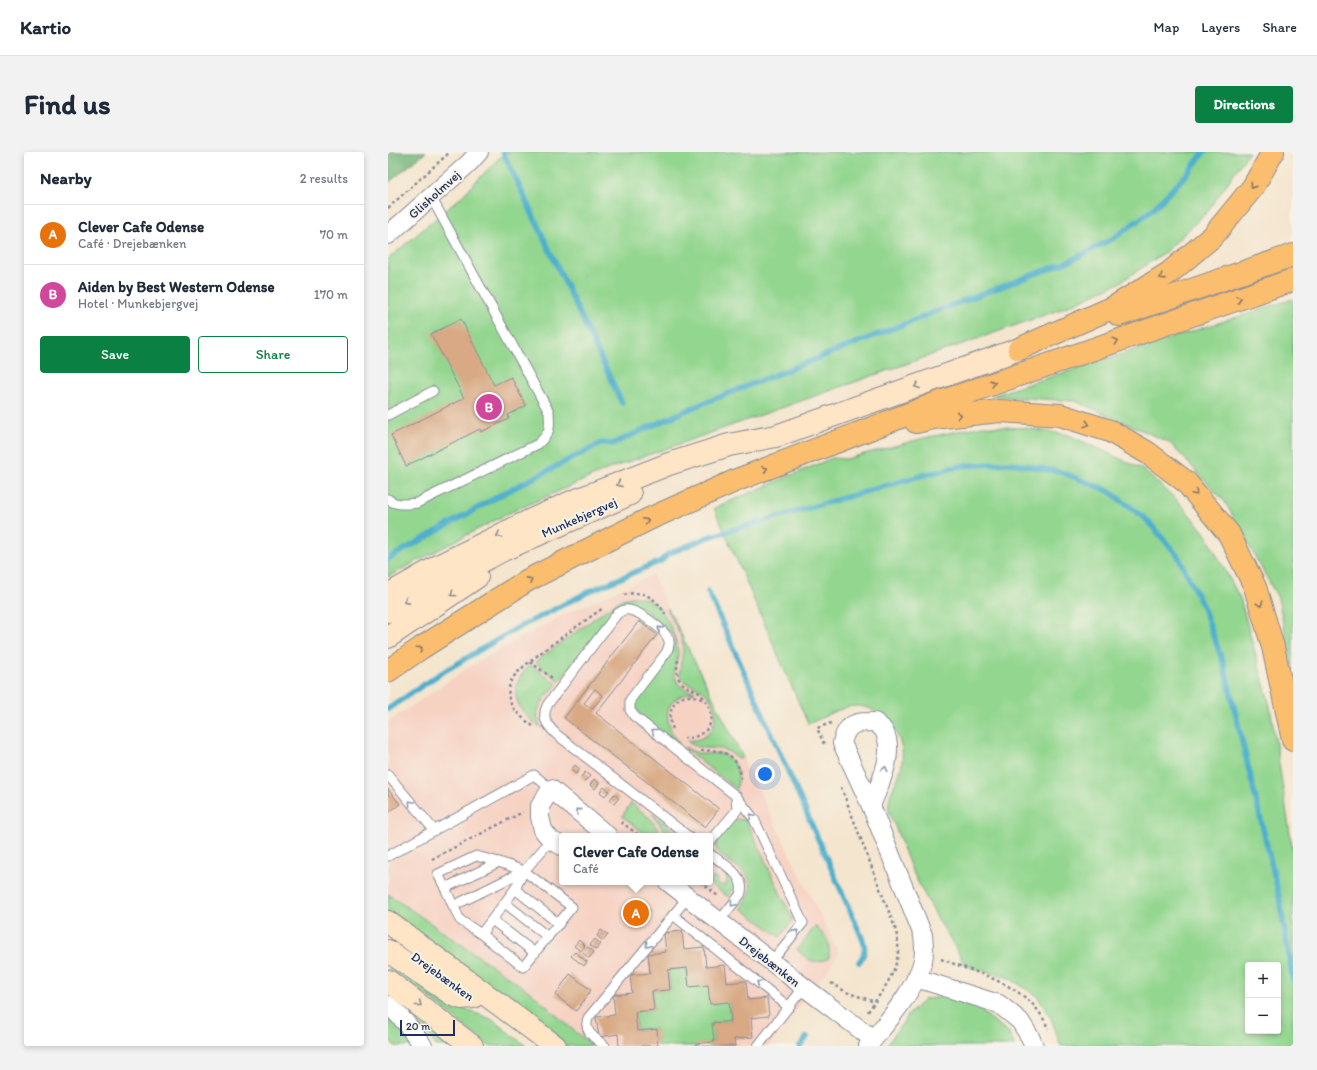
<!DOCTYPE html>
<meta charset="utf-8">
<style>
:root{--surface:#fff;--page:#f2f2f3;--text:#1f2937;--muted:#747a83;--line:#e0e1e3;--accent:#0b8043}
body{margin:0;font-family:Itim,sans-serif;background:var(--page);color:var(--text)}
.controls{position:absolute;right:12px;bottom:12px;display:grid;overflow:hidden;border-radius:4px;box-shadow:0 2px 6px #0003}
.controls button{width:36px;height:36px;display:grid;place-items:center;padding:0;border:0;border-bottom:1px solid var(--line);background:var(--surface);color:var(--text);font:20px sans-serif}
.scale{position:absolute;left:12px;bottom:10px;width:55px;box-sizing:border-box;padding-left:4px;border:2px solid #1b2f5e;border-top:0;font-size:11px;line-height:14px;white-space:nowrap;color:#1b2f5e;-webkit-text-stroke:3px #f7f3e8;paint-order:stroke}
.you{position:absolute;left:377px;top:622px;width:14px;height:14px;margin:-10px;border:3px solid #fff;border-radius:50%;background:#1a73e8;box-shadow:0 0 0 6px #1a73e833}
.badge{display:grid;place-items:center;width:26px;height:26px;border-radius:50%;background:var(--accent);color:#fff;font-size:13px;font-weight:700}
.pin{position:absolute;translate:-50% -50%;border:2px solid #fff;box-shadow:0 1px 4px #0006}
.popup{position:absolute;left:171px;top:681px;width:154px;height:52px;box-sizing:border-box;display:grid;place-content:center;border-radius:4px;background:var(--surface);filter:drop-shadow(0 1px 3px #0005);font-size:13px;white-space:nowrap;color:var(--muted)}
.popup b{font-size:15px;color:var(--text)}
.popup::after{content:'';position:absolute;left:50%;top:100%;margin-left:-8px;border:8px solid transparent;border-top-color:var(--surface)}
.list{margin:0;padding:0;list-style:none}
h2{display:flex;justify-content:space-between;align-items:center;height:52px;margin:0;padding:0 16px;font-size:17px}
h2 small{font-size:13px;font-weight:400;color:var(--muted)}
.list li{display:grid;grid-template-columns:26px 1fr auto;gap:12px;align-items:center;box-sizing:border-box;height:60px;padding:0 16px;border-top:1px solid var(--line)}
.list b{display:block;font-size:15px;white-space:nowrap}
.list p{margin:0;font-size:13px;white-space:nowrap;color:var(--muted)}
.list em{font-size:13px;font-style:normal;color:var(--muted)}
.actions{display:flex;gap:8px;padding:12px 16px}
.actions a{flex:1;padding:9px 0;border:1px solid var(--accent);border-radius:4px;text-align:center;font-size:14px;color:var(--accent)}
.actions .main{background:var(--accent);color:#fff}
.map{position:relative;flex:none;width:905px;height:894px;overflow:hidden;border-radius:4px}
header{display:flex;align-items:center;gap:24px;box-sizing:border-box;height:56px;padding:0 20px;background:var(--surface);border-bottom:1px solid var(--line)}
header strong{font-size:19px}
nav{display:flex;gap:22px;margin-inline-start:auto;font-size:14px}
.intro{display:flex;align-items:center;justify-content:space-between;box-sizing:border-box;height:96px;padding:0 24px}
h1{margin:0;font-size:28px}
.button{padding:10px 18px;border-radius:4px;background:var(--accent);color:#fff;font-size:14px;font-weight:700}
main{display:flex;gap:24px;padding:0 24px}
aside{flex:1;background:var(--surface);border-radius:4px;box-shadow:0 2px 6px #0003}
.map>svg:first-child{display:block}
.built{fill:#f6d2c3;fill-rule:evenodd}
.green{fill:#93d68f;stroke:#578276;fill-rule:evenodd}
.forest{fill:#76b77a;stroke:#48736c}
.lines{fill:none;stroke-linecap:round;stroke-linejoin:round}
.stream{stroke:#4dafcc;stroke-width:5.5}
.building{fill:#d8a984;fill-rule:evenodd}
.lane-casing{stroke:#888a96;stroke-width:11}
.street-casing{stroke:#888a96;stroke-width:20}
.secondary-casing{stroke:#888a96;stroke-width:24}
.highway-casing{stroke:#888a96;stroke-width:24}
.path{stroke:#888a96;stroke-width:2.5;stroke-dasharray:3 3;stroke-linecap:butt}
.lane{stroke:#fff;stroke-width:9}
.street{stroke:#fff;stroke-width:18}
.secondary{stroke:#fde5c5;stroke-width:22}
.highway{stroke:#fabe6e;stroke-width:22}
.oneway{stroke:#8a7666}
.oneway2{stroke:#8c8a92}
.oneway3{stroke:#8d97ae}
.labels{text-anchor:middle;stroke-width:4;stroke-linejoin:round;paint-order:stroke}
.street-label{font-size:13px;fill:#1b2f5e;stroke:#f7f3e8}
</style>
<header>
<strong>Kartio</strong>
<nav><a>Map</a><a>Layers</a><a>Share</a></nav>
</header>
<div class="intro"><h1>Find us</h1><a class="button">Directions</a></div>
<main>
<aside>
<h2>Nearby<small>2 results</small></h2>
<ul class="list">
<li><span class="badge" style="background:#e8710a">A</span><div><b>Clever Cafe Odense</b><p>Café · Drejebænken</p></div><em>70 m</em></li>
<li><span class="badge" style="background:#d1479c">B</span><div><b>Aiden by Best Western Odense</b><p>Hotel · Munkebjergvej</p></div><em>170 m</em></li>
</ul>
<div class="actions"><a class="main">Save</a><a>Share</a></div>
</aside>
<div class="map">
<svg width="905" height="894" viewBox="0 0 905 894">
<rect width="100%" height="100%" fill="#f7f3e8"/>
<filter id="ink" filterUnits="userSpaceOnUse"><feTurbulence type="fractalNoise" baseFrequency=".025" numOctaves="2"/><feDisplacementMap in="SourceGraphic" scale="8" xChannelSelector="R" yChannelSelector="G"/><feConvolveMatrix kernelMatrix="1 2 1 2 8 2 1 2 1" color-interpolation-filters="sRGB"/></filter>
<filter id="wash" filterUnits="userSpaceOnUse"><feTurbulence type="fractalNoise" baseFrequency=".012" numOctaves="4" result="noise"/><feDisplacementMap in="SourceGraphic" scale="16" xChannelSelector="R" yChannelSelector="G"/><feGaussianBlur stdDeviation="0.9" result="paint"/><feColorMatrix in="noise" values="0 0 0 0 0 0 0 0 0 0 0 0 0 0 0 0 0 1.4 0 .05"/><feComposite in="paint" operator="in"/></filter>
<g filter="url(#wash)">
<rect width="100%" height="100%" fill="#f4e5ce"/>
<!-- built -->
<path class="built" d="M264,423L451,801L438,820L380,894H205L184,877L145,842L0,742V570L84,513L173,464ZM174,684H322V730H174Z"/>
<!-- green -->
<g class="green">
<path d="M117,0H861L819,60L776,101L731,131L671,158L223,316L119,362L16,416L0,425V107L71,47Z"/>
<path d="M905,147V518L890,446L837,350L781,290L687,249L603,244Z"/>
<path d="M595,274L637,276L681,283L754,317L789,348L817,381L852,446L882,554L905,701V894H673L663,866L649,844L621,826L578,814C559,782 539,750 523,716C518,704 514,692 509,679C507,674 504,668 502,663C496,642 512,630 514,611C518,581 491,548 459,555C446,559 433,567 420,572L326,356L444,306L458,307L536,286ZM860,813H890V879H860Z"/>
<path d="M244,445C254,445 263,448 270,455C279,463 291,491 290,503C289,511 284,518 288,527C291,536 299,538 307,540C275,544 273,568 291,591L290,592C282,586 249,563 247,555C246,552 248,549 249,546L283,501C286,497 287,491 286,486C284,479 253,454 246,452C240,450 236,451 231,453L171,529L147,510L229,450L234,447Z"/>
<path d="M280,456L355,606L350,607C333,589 320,602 301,591L300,588C307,589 314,587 320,582C333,569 327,546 312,537C305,532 296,533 292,524C290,517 296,503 295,493C293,481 284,468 279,457Z"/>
<path d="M143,513L169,532C158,546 141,559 154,576C148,572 141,568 137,562C122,546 127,525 143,513Z"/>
<path d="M297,595C303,599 311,602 318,602C322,602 327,601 331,601C347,605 354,623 348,637L296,596Z"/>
<path d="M243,651L263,667L274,684H260L234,664Z"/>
<path d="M264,661L293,684H280Z"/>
<path d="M348,667L357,668L360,672L405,768L392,785L353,756C385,715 327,714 328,692C328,688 331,685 334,682C338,676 341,669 348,667Z"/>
<path d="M338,720C351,729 349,734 340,745L320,730H322V726H330V733H339Z"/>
<path d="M0,742L145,842L184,877L205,894H178L0,761Z"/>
<path d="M427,774C440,788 442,787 441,806C424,814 422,808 409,798Z"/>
<path d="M0,806L68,854L103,867L138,894H101L38,843L0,816Z"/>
<path d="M299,816L341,850L343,869L324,871L326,890L308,894H270L268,877L249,879L247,860L266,858L264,839L282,837L280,818Z"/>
<path d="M556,845L585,853L620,880L627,894H498L521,862L537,847Z"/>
<path d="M0,863L10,871L24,894H7L0,886Z"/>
<path d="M28,865L63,894H48Z"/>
</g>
<!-- forest -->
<path class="forest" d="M0,0H38L0,31Z"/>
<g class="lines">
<!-- stream -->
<g class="stream">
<path d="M115,0L234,251"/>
<path d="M0,407L116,341L214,291L224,292L306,255L567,152L682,109L726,86L764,58L799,22L816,0"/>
<path d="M320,439L475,788C478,797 477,802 471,810"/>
<path d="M0,557L50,523L124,479L202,439L273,409L280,402L320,385L532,324L573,314L622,311L673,320L721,339L759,368L790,404L815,455L836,513L891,744L905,828"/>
<path d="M412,894L419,885"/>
</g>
</g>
<g id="blocks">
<!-- building -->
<g class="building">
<path d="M73,167L106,233L123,225L138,254L120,263L121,267L93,280L92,277L18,314L3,283L76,246L43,182Z"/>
<path d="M251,469L269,483L208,561L331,657L317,675L176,566ZM207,537L215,544L204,557L196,551Z"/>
<path d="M187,613L192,617L188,622L183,618Z"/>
<path d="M197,620L202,624L197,629L193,625Z"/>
<path d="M206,627L211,631L207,637L202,633Z"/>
<path d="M216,635L221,639L217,644L212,640Z"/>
<path d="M0,637L12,652L0,661Z"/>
<path d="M226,642L231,646L226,652L222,648Z"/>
<path d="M248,747L262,758L250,773L236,761Z"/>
<path d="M213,778L220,783L215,789L209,784Z"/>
<path d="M294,779L296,797L316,795L318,815L337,813L339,831L358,829L360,848L379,846L381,864L363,866L365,885L346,887L347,894H308V892L326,890L324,871L343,869L341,850L322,852L320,833L301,835L299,816L280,818L282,838L264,839L266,858L247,860L249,879L269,877L270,894H231L230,882L211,885L208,865L227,863L225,843L244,841L242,823L262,821L260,802L278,800L276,781Z"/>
<path d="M207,787L213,792L208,798L202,793Z"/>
<path d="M191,788L197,794L193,799L186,794Z"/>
<path d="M200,795L206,800L201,806L195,801Z"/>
<path d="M187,800L199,810L196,814L183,804Z"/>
<path d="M182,822L203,838L188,859L167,843Z"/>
</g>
</g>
</g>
<g filter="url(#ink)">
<use href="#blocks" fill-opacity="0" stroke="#888a96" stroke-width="1"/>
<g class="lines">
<!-- lane casing -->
<g class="lane-casing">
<g id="lane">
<path d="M0,263L45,239"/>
<path d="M0,347C7,354 20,352 29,351L150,292C163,280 162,276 161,260L43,45"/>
<path d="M0,623L46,678"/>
<path d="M300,684L168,582C158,572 153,565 160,552L229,462C233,459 237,457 241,458C251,459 279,479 281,489C282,493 280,497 278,501L242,548V558L246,564L348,644L366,667L415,771L383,810"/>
<path d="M322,690L349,658L348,644"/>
<path d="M322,702C334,711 360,724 352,743L331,769"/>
<path d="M0,704L146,623L163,637"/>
<path d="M57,736L50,722L88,704L111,710"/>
<path d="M127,737L171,772"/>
<path d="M117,751L160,785"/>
<path d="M65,754L136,719"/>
<path d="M285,763L401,855"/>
<path d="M104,768L147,801"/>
<path d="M93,782L72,768L57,736L111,710L136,719L184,755L135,815L93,782L127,737L136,719L163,688"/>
<path d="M217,894C207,886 195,880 200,866L300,745"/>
<path d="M370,894L416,835"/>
</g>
</g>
<!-- street casing -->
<g class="street-casing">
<g id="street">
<path d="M0,83L81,11L91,0"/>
<path d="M174,694L163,688L155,678L152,665V654L163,637L220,684"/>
<path d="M280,730L416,835L485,887"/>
<path d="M528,826L611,852L632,869L642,885L646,894"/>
<path d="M0,853C14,865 25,879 35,894"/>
<path d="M480,894C498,871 529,836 535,808C537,800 536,792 535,783L483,654L454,591C459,570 468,570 487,570C490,573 495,576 496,579C508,601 491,633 483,654"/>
</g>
</g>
<!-- secondary casing -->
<g class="secondary-casing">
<g id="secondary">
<path d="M0,443L54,412L141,369L181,351L281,312L341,293L388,284L631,197"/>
<path d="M0,459L115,398L242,342"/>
<path d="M0,485L89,425"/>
<path d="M0,770L167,894"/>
<path d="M0,799L65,843L73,846L85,845"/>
<path d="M0,829L84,894"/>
</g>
</g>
<!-- highway casing -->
<g class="highway-casing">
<g id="highway">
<path d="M731,163L905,103"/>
<path d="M631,197L726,155L781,121L825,84L865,35L885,0"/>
<path d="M528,270L545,266L612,259L672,263L722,279L760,301L798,330L841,382L867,435L885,495L905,588"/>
<path d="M0,519L33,496L140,428L261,367L349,328L544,253L905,128"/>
</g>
</g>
<!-- path -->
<g class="path">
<path d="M0,56L62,0"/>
<path d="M236,443C254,437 269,446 277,462"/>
<path d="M290,508C289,515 288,520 291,527C295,535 304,536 311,541C315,544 318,549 320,554C330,572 315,587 296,586"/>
<path d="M142,510L164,526"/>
<path d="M145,574C130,563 114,550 123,529C128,515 199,468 215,456"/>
<path d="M285,577C278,563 285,543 303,544C307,544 312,546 315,548"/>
<path d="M436,592L429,576L443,571"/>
<path d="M313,599C318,599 323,598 329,599C345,601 354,615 353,630"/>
<path d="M453,635L506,773C519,810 499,832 479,861"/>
<path d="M233,670L252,684"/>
<path d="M44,707L135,660"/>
<path d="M313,730L330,744"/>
<path d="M553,807C591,822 645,834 660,877"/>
<path d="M443,831L458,840L487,850"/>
</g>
<!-- lane -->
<use href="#lane" class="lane"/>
<!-- street -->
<use href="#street" class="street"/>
<!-- secondary -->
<use href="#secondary" class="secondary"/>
<!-- highway -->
<use href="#highway" class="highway"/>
</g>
<!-- one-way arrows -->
<defs><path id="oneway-chevron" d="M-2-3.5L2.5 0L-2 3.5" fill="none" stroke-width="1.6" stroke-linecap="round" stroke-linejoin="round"/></defs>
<g class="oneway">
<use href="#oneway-chevron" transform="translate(865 34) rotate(123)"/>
<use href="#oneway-chevron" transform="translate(774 125) rotate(148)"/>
<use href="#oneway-chevron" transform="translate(851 147) rotate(-19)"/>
<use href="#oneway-chevron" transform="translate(728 189) rotate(-19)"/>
<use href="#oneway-chevron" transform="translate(605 231) rotate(-19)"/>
<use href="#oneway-chevron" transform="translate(571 263) rotate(-6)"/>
<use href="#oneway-chevron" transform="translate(699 272) rotate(18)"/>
<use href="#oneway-chevron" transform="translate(377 317) rotate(-21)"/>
<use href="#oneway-chevron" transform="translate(807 341) rotate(50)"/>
<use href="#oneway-chevron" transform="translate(258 369) rotate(-26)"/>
<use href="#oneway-chevron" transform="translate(142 428) rotate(-29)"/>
<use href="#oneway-chevron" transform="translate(872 452) rotate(73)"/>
<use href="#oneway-chevron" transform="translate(32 497) rotate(-34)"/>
</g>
<g class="oneway2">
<use href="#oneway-chevron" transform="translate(529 234) rotate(160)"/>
<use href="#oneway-chevron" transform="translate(231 332) rotate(158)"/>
<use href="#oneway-chevron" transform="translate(111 383) rotate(154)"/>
<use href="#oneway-chevron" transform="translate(65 442) rotate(146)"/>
<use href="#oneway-chevron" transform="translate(18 449) rotate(152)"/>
<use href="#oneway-chevron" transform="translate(31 852) rotate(38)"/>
</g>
<g class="oneway3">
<use href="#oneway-chevron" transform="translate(272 477) rotate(-140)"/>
<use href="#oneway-chevron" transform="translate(266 579) rotate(-142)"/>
<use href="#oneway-chevron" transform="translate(497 617) rotate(-75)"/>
<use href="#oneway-chevron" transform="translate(23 651) rotate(-130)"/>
<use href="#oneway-chevron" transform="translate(190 659) rotate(-140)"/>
<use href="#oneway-chevron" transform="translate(364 664) rotate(-122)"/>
<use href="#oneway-chevron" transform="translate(345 752) rotate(128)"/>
<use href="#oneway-chevron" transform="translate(408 780) rotate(-51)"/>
<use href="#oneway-chevron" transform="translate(260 793) rotate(130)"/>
<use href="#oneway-chevron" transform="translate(371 831) rotate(-142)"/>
</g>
</g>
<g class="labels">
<!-- street labels -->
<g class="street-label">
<text transform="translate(46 42) rotate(-42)" y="5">Glisholmvej</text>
<text transform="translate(191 365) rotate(-24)" y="5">Munkebjergvej</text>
<text transform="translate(382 809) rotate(38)" y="5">Drejebænken</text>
<text transform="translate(55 824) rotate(36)" y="5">Drejebænken</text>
</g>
</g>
</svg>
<div class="controls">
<button>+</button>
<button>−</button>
</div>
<div class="scale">20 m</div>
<div class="you"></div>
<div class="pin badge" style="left:248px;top:761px;background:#e8710a">A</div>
<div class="popup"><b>Clever Cafe Odense</b>Café</div>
<div class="pin badge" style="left:101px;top:255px;background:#d1479c">B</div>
</div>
</main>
